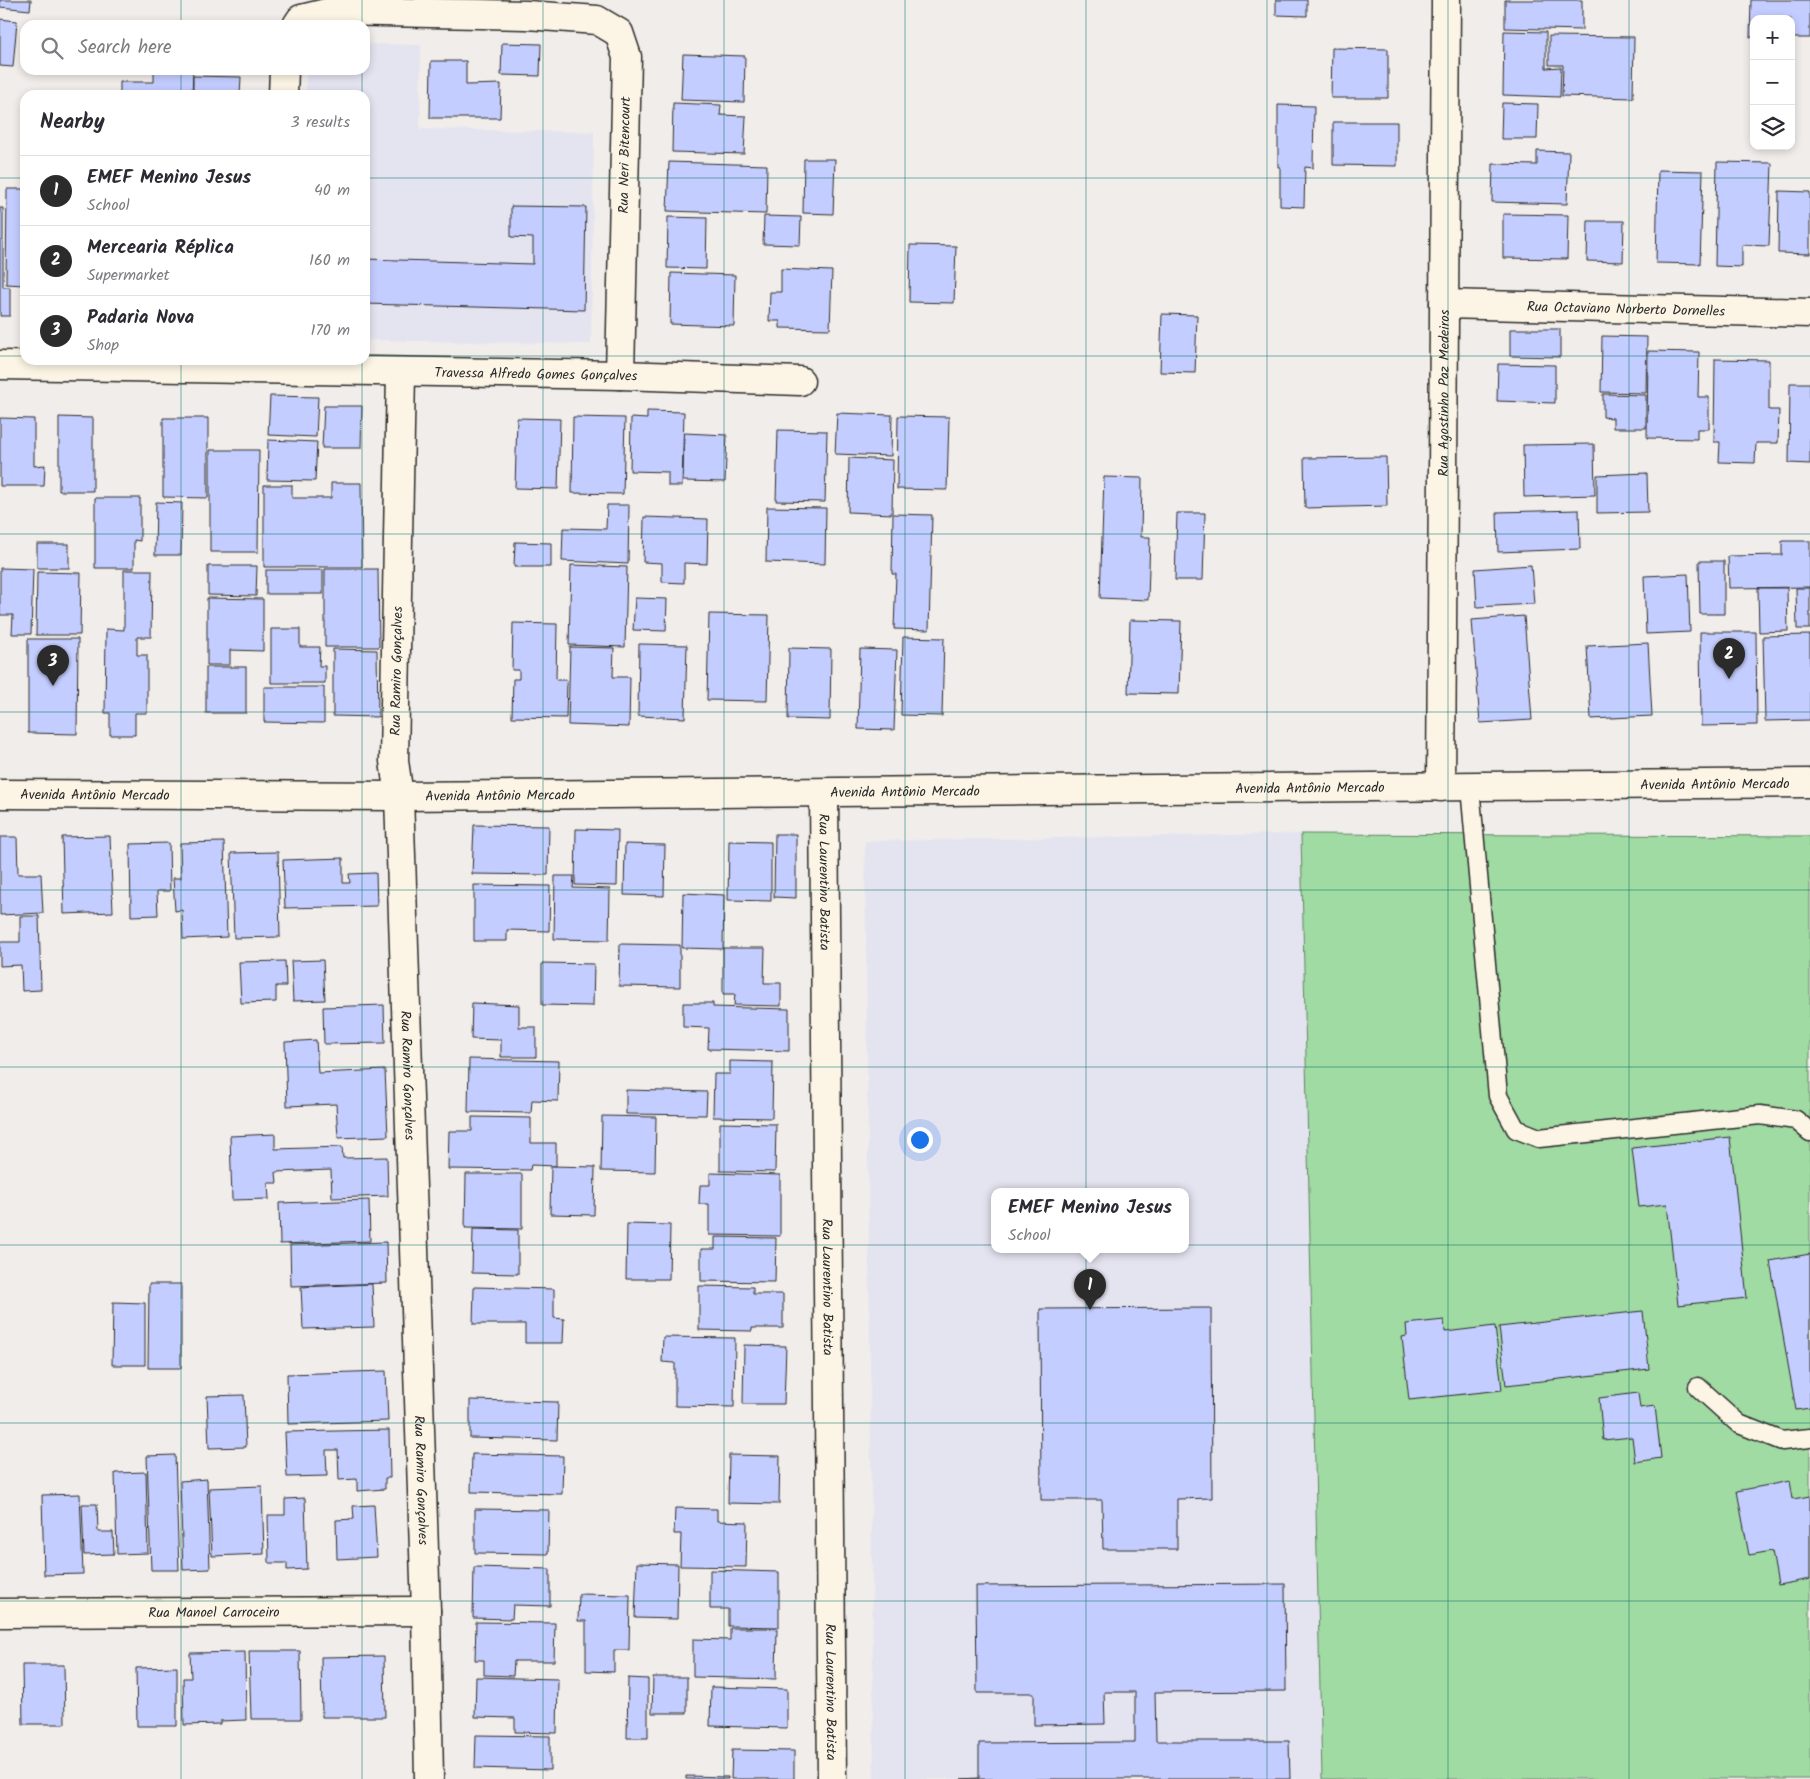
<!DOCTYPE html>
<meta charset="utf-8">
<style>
:root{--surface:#fff;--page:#f2f2f3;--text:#2b2b33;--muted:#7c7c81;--line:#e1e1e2;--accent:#2b2b2b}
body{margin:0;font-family:Kalam,sans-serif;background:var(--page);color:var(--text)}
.controls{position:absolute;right:15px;top:15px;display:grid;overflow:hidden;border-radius:10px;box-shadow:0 2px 8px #0003}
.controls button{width:45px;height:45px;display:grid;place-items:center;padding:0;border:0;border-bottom:1px solid var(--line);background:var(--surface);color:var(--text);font:25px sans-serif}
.you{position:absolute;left:919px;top:1139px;width:18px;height:18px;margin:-12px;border:4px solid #fff;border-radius:50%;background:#1a73e8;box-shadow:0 0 0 8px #1a73e833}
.badge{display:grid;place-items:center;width:32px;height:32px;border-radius:50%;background:var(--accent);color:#fff;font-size:16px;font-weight:700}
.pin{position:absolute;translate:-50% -41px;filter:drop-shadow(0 1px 2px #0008)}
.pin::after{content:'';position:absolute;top:26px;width:18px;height:15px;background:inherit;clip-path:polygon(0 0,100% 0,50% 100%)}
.popup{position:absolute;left:991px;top:1188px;width:198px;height:65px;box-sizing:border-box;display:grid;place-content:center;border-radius:10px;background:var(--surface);filter:drop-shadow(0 1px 4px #0005);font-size:16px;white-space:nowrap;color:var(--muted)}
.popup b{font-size:19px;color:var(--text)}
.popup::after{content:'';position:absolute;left:50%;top:100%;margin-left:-10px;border:10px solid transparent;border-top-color:var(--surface)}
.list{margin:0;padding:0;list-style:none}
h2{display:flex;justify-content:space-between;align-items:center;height:65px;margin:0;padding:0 20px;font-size:21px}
h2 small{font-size:16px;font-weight:400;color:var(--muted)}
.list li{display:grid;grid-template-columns:32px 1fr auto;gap:15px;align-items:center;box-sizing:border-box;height:70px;padding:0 20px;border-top:1px solid var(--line)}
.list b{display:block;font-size:19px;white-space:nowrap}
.list p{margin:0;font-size:16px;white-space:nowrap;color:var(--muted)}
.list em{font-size:16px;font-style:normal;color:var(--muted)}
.icon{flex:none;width:28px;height:28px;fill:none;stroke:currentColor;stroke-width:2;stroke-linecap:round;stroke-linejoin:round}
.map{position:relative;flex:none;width:1810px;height:1779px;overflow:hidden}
.search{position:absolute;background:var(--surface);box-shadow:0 2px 8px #0003;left:20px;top:20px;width:350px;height:55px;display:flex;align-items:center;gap:12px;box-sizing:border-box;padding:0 18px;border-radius:15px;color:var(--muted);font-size:19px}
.panel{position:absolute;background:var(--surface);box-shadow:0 2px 8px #0003;left:20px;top:90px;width:350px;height:275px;border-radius:15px}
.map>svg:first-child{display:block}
.built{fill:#e4e3f0;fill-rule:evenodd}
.green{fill:#9fdba2;stroke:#658366}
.building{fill:#c4cdff;stroke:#2b2b2b}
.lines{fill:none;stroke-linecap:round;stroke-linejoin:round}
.service-casing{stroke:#2b2b2b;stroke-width:21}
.minor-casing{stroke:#2b2b2b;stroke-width:31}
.tertiary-casing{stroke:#2b2b2b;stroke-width:31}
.service{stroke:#fcf5e5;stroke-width:18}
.minor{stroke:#fcf5e5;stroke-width:28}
.tertiary{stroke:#fcf5e5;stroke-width:28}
.grid{fill:none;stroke:#0f766e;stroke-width:1;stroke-opacity:0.55}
.labels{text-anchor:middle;stroke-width:4;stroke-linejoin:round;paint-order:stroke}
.street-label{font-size:14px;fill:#2b2b2b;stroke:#fcf5e5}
</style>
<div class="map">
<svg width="1810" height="1779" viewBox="0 0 1810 1779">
<rect width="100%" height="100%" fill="#f1edea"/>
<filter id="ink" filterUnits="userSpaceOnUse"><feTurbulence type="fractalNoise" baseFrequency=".02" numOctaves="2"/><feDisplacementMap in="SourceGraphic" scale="10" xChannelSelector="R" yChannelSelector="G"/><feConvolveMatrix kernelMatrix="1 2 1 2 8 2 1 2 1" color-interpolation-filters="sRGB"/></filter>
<g filter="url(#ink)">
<!-- built -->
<g class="built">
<path d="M365,44L421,45L420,129L594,132L591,344L365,340V95H306V70H365Z"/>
<path d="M1301,834L1322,1779H874L865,841ZM995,1191H1185V1249H995Z"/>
</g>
<!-- green -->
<path class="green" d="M1301,834L1810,836V1779H1322Z"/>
<!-- building -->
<g class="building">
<path d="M0,0H31L30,10L0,7Z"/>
<path d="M1276,0H1307V16L1276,15Z"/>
<path d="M1505,0H1582V30L1505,28Z"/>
<path d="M1751,0H1810V38H1791V19H1754V37H1750Z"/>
<path d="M0,19L17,21L13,67L0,66Z"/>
<path d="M1504,31L1546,32V68L1561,67L1560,97L1503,95Z"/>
<path d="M1549,36L1634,37L1633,98L1562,96L1563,65H1549Z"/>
<path d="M502,43L541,44L540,76L501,75Z"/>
<path d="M1332,48L1388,49V98H1331Z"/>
<path d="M683,54L745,56L744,102L681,100Z"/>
<path d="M431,61H466V85L501,84L500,118H430Z"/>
<path d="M154,70H193L192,95H120V82H154Z"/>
<path d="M193,76L241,77L240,95H193Z"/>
<path d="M673,103L721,105L720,115L746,116L744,154L672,152Z"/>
<path d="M1502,103L1538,104L1537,139H1501Z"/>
<path d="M1278,105L1314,106L1313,168L1305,167L1304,207L1280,206V167H1278Z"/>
<path d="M1333,122H1397V166L1333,165Z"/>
<path d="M1537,151L1569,152L1567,204L1492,202L1493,164L1537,165Z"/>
<path d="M804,159H835L833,214L803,213Z"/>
<path d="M669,162L767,165L766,214L667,211Z"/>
<path d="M1717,162L1772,163L1769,246L1742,245V267L1715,266Z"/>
<path d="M1658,170L1703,171L1700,264L1656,263Z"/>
<path d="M7,189H25V285L6,284Z"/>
<path d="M1779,191L1810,192V254L1778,253Z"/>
<path d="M511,206L586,207L584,310L365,304V259L533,264V238L511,237Z"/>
<path d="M0,208H3V287H10V316H0Z"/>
<path d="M1503,214L1568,215L1567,259L1503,258Z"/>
<path d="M764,216L801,217L800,245L763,244Z"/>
<path d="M668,217L707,218L706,269L667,268Z"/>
<path d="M1588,221H1624L1623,262L1587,261Z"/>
<path d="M910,245L956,246L954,303L909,302Z"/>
<path d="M781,269L832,271L830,329L780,328V321H769L770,292H781Z"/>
<path d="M671,273L735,275L734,326L670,324Z"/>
<path d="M1162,314L1197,315L1195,373L1160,372Z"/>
<path d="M1510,329H1560V357L1510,356Z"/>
<path d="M1602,336L1647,337L1646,393L1601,392Z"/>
<path d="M1648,351L1699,352L1698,397H1709V429H1697V439L1647,438Z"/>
<path d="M1715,359L1769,360V410H1779L1778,443H1756L1755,463L1719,462L1720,442H1714Z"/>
<path d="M1498,364L1555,365V403L1497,401Z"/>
<path d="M1790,383H1810V464L1789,463Z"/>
<path d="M1603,394L1646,395V428H1613V418L1603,417Z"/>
<path d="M270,396L318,397L316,437L268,435Z"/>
<path d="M324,406H362L361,448H322Z"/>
<path d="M647,411L684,412L682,486H668V472L630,471L631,418L647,419Z"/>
<path d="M837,413L892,415L891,456L835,454Z"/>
<path d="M898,416L949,417L947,490L897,489Z"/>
<path d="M59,417L93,418V491H59Z"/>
<path d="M573,417L625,418L623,494L572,493Z"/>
<path d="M0,418L34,419V466L45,465L44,486H0Z"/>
<path d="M163,418H208V498L163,497Z"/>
<path d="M517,418L560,419L558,489L515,488Z"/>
<path d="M778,430L827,431L825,502L776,501Z"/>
<path d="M684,433L727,435L725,482L683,481Z"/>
<path d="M268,440L317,442L315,481L267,480Z"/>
<path d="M1594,444L1595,495L1524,497L1523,445Z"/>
<path d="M210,450H259L258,552H210Z"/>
<path d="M1386,457L1387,506L1305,508L1304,458Z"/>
<path d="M849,458L893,460L892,514L848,512Z"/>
<path d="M1647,473L1648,512L1597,513V475Z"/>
<path d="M1104,477L1142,478L1141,537H1150L1148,600L1100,598Z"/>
<path d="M331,483H361L362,567H264V485H292V498H331Z"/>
<path d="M95,498H140V541L134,540V568H95Z"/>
<path d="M156,502L182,503L181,555H155Z"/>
<path d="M607,505H629L628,564L562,561L563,528L606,529Z"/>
<path d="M767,507L826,508L825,564L766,562Z"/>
<path d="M1579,510L1580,549L1498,552L1497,512Z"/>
<path d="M1177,513H1205L1203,580H1175Z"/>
<path d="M893,514L932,515L929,630L894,629L896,574H892Z"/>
<path d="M644,517L708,519L707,564L684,563V583L662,582V563L643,562Z"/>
<path d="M1782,541H1810V587L1729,588L1728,556L1782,555Z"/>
<path d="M515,542L551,543V567H514Z"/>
<rect x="37" y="544" width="32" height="24"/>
<path d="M1699,561H1724V614H1700Z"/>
<path d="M571,565L627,567L625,647L569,645Z"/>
<path d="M1531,565L1534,604L1477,607L1475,569Z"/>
<path d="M208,566H257L256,596L208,595Z"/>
<path d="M0,568L33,569L31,634H12L13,615H0Z"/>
<path d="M325,569H378L379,647H325Z"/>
<path d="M124,570H152L151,637H137V655H147V713H135V735H110V713H105L106,629L124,630Z"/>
<rect x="266" y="570" width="57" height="24"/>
<path d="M37,572L81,573L80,635H36Z"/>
<path d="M1688,574L1690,632L1646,634L1644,576Z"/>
<path d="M1758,588H1787L1788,631L1759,632Z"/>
<path d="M1796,588H1810V629H1797Z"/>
<path d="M207,598L263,599V651L230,650V665H207Z"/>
<path d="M635,598L667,599L666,631L633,630Z"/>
<path d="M709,614L769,615L767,701L707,700Z"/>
<path d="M1524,616L1532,720L1480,723L1472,620Z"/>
<path d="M1130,620L1181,621L1179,694L1128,693Z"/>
<path d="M513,623L557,624L556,680H567L566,718L512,717L513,679H519V670H512Z"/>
<path d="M271,629H300V647H320L319,666H325V683H271Z"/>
<path d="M1700,632H1756L1757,725L1701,726Z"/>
<path d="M1810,635V720L1765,721L1763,636Z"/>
<path d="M903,637L944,638L942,716L901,715Z"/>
<path d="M28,639H78L77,734L28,733Z"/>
<path d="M1648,643L1652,716L1591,719L1587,646Z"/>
<path d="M639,644L687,645L685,718L638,716Z"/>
<path d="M570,647L614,648L613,677H630L629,727L568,725Z"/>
<path d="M789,648L831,649L830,720L788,719Z"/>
<path d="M333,649L377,650L378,717L333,716Z"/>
<path d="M860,649L897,650L894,730L858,729Z"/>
<rect x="206" y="667" width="40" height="46"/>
<path d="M264,687H324V723L264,722Z"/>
<path d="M474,825L549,826L548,875L472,874Z"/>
<path d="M576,829L618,830L617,886L575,885Z"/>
<path d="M775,834H796V898L774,897Z"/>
<path d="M110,836L113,912L64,914L62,837Z"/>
<path d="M0,837H17L18,874H41L43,913L0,915Z"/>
<path d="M729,841L771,842V901L728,900Z"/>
<path d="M224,842L227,937L183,939L182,910L175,911L173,878H181L180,843Z"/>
<path d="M169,843L170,891H157L158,915L131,916L130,844Z"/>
<path d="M625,844L665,845L664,896L624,895Z"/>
<path d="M278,852L280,937L234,938L231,853Z"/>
<path d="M343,858V883H350L349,874L376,873L377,906L285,908L283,860Z"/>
<path d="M555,876H574L573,888L610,889L609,940L554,939Z"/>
<path d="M474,885L550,886L549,931L507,930V941H474Z"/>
<path d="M683,893L724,895L723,949L682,948Z"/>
<path d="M20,916H39L41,990L22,991L21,965L0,966V942H20Z"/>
<path d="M620,944L680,945V987L619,986Z"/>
<path d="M723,948H765L764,983H781V1006L734,1005L735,994H723Z"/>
<path d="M323,960L325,1000L293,1001L291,961Z"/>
<path d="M285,961L286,986H276V1002L241,1003L239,962Z"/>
<path d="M542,963L594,964L593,1006L542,1005Z"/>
<path d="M472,1003L519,1005V1027H536V1057H501V1040L471,1039Z"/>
<path d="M683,1003H713V1007L789,1009V1051L708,1049L709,1028L683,1027Z"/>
<path d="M384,1005L385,1043L324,1044L323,1007Z"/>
<path d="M316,1040L318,1073L385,1070L388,1136L338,1138L336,1104L287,1106L285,1042Z"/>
<path d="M469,1059L559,1061L558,1101L532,1100L531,1113L468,1112Z"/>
<path d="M730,1061L773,1062L772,1118L713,1117L714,1074H730Z"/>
<path d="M626,1090L707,1092L706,1115L626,1114Z"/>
<path d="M602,1116L656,1117L655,1172L601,1171Z"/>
<path d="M472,1117L531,1118V1143H556V1166L531,1165L530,1170L448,1169L449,1131H472Z"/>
<path d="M720,1123L776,1124L775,1172L720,1171Z"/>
<path d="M275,1134V1149L342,1147L343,1158L387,1157L388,1196L332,1198L331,1170L276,1172L277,1183H268L269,1199L232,1200L230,1136Z"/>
<path d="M1730,1137L1747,1298L1678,1305L1667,1204L1639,1207L1632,1148Z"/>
<path d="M551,1166L595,1167L594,1215L550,1214Z"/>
<path d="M710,1173L780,1175V1236L709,1235V1204H699L700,1185H710Z"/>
<path d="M466,1174H522V1229L465,1228Z"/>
<path d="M369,1200L370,1241L280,1244L279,1203Z"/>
<path d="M627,1224L670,1225L669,1279H626Z"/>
<path d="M473,1229L518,1230V1274L472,1273Z"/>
<path d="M715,1237L776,1238L775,1282L701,1281V1249H715Z"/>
<path d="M386,1242L387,1283L291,1286L290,1245Z"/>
<path d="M1810,1254V1408L1796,1410L1770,1261Z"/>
<path d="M149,1284H181V1368H148Z"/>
<path d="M372,1284L374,1327L303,1329L301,1287Z"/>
<path d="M699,1286L753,1287V1294H783V1328H752V1331L699,1330Z"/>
<path d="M474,1287L554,1289V1318L564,1319L563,1343H525V1324H473Z"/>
<path d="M113,1302L145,1303V1365H112Z"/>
<path d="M1211,1308L1212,1498L1177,1499V1549H1103L1102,1500H1041L1040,1309Z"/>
<path d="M1643,1311L1649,1369L1506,1385L1499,1327Z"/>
<path d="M1444,1320L1445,1332L1495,1326L1502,1390L1409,1400L1402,1337L1407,1336L1406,1324Z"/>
<path d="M663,1337L735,1338L734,1407L675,1406V1363L662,1362Z"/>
<path d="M744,1345L786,1346L784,1404H743Z"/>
<path d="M386,1371L388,1421L288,1424L287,1374Z"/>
<path d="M1638,1393L1640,1408L1655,1406L1661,1458L1635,1462L1632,1437L1603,1440L1599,1398Z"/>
<path d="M244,1395L246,1447L209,1448L207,1396Z"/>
<path d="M470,1400L558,1402L557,1440L470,1438Z"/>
<path d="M389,1430L390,1478H385V1489L357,1491V1479L339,1480L338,1450H326L327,1476L287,1477L285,1432Z"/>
<path d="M472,1454L563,1456L562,1494L471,1492Z"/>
<path d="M175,1455L179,1570H151L147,1456Z"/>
<path d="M729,1455L780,1456L779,1504L728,1503Z"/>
<path d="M146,1472L148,1553L117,1554L115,1473Z"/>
<path d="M207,1479L210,1569L183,1570L180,1481Z"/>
<path d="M1790,1481L1793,1499L1810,1496V1579L1778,1585L1772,1551L1749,1555L1737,1491Z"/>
<path d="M262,1486L264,1554L212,1556L209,1488Z"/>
<path d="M80,1494L83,1574L44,1575L42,1495Z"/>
<path d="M305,1498L307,1569L287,1570V1563H269L268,1515H285V1499Z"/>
<path d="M82,1504H97L98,1532H113L114,1554L84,1555Z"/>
<path d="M374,1505L377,1557L337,1559L336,1520L354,1519L353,1506Z"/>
<path d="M675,1508L717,1509V1521L747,1522L746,1567L680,1566L681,1534H674Z"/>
<path d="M475,1509L549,1510L548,1554L475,1553Z"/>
<path d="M637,1563L678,1564L677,1619L635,1618Z"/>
<path d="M474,1567L550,1569V1606L513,1605L512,1619L473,1618Z"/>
<path d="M710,1570L779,1572V1627L728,1626V1609H710Z"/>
<path d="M1285,1584L1286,1691L1155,1692L1156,1741H1289L1290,1779H961L979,1778V1743L1135,1742V1692H1104L1105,1724L1034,1725V1693H977L976,1586Z"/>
<path d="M579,1594L630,1595L629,1650H614V1672L586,1671V1621H578Z"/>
<path d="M476,1622L555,1623L554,1661H514L513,1676L484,1675V1660H475Z"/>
<path d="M730,1628H777L776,1679L693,1677V1639L730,1640Z"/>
<path d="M249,1651H300L301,1719H251Z"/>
<path d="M245,1652L246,1720L220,1721V1724L184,1725L183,1678H191L190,1653Z"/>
<path d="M384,1656L385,1717H322L321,1657Z"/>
<path d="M22,1665H64L65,1724H23Z"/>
<path d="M177,1667V1726H137L136,1668Z"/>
<path d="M476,1677L558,1679L557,1733L515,1732V1718L475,1717Z"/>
<path d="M653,1677H687V1713H652Z"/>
<path d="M628,1678L648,1679V1738H627Z"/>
<path d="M711,1687L787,1689V1728L710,1726Z"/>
<path d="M476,1735L550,1736V1770L475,1768Z"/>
<path d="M732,1750L794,1751V1779H731Z"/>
<path d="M686,1776L728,1777V1779H686Z"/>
</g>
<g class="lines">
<!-- service casing -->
<g class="service-casing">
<g id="service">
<path d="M1470,787L1498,1096L1516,1129L1539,1138L1760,1115L1796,1120L1810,1132"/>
<path d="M1698,1387L1739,1424L1782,1441L1810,1438"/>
</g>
</g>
<!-- minor casing -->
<g class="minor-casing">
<g id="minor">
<path d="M297,25L301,19L334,11L527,15L597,20L619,33L627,57L620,375"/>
<path d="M283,95L284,70"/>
<path id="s1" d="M1444,304L1810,313"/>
<path id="s2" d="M0,365L620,375L800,381"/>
<path id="s3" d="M401,372L394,761L399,796L426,1611L429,1779"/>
<path id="s4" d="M1441,787L1446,0"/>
<path id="s5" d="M824,793L832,1779"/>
<path id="s6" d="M0,1613L426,1611"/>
</g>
</g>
<!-- tertiary casing -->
<g class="tertiary-casing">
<g id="tertiary">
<path id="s7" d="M0,794L399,796L1810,783"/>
</g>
</g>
<!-- service -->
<use href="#service" class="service"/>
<!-- minor -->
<use href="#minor" class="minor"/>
<!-- tertiary -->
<use href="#tertiary" class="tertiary"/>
</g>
</g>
<!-- grid -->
<path class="grid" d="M181,0V25M362,0V25M543,0V1779M724,0V1779M905,0V1779M1086,0V1779M1267,0V1779M1448,0V1779M1629,0V1779M181,70V95M362,70V95M0,178H25M365,178H1810M0,356H25M365,356H1810M181,360V1779M362,360V1779M0,534H1810M0,712H1810M0,890H1810M0,1067H1810M0,1245H1810M0,1423H1810M0,1601H1810"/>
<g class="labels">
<!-- street labels -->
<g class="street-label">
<text transform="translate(624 155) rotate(-89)" y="5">Rua Neri Bitencourt</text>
<text dy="5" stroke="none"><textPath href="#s1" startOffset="182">Rua Octaviano Norberto Dornelles</textPath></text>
<text dy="5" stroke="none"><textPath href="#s2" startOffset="536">Travessa Alfredo Gomes Gonçalves</textPath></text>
<text dy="5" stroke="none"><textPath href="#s4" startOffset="394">Rua Agostinho Paz Medeiros</textPath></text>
<text transform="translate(396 671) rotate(-89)" y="5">Rua Ramiro Gonçalves</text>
<text dy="5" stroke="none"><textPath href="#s7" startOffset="1715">Avenida Antônio Mercado</textPath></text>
<text dy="5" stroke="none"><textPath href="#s7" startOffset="1310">Avenida Antônio Mercado</textPath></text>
<text dy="5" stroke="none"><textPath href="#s7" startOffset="905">Avenida Antônio Mercado</textPath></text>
<text dy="5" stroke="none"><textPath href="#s7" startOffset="95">Avenida Antônio Mercado</textPath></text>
<text dy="5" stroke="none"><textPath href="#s7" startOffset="500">Avenida Antônio Mercado</textPath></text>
<text dy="5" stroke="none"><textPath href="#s5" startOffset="89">Rua Laurentino Batista</textPath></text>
<text dy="5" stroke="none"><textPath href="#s3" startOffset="704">Rua Ramiro Gonçalves</textPath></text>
<text dy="5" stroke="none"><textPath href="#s5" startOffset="494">Rua Laurentino Batista</textPath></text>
<text dy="5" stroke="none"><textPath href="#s3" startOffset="1109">Rua Ramiro Gonçalves</textPath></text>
<text dy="5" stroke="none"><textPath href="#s6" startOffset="214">Rua Manoel Carroceiro</textPath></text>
<text dy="5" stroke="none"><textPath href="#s5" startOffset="899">Rua Laurentino Batista</textPath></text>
</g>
</g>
</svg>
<div class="controls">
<button>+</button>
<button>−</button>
<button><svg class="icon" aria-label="layers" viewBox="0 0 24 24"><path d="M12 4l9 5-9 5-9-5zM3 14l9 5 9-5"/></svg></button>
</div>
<div class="you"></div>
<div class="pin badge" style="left:1090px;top:1310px">1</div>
<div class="popup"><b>EMEF Menino Jesus</b>School</div>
<div class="pin badge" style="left:1729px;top:679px">2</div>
<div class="pin badge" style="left:53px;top:686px">3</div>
<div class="search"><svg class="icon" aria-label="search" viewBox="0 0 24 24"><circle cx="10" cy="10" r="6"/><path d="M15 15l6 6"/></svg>Search here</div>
<section class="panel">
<h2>Nearby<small>3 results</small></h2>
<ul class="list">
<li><span class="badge">1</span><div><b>EMEF Menino Jesus</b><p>School</p></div><em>40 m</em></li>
<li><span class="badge">2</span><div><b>Mercearia Réplica</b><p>Supermarket</p></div><em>160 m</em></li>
<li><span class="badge">3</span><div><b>Padaria Nova</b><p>Shop</p></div><em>170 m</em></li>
</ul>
</section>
</div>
